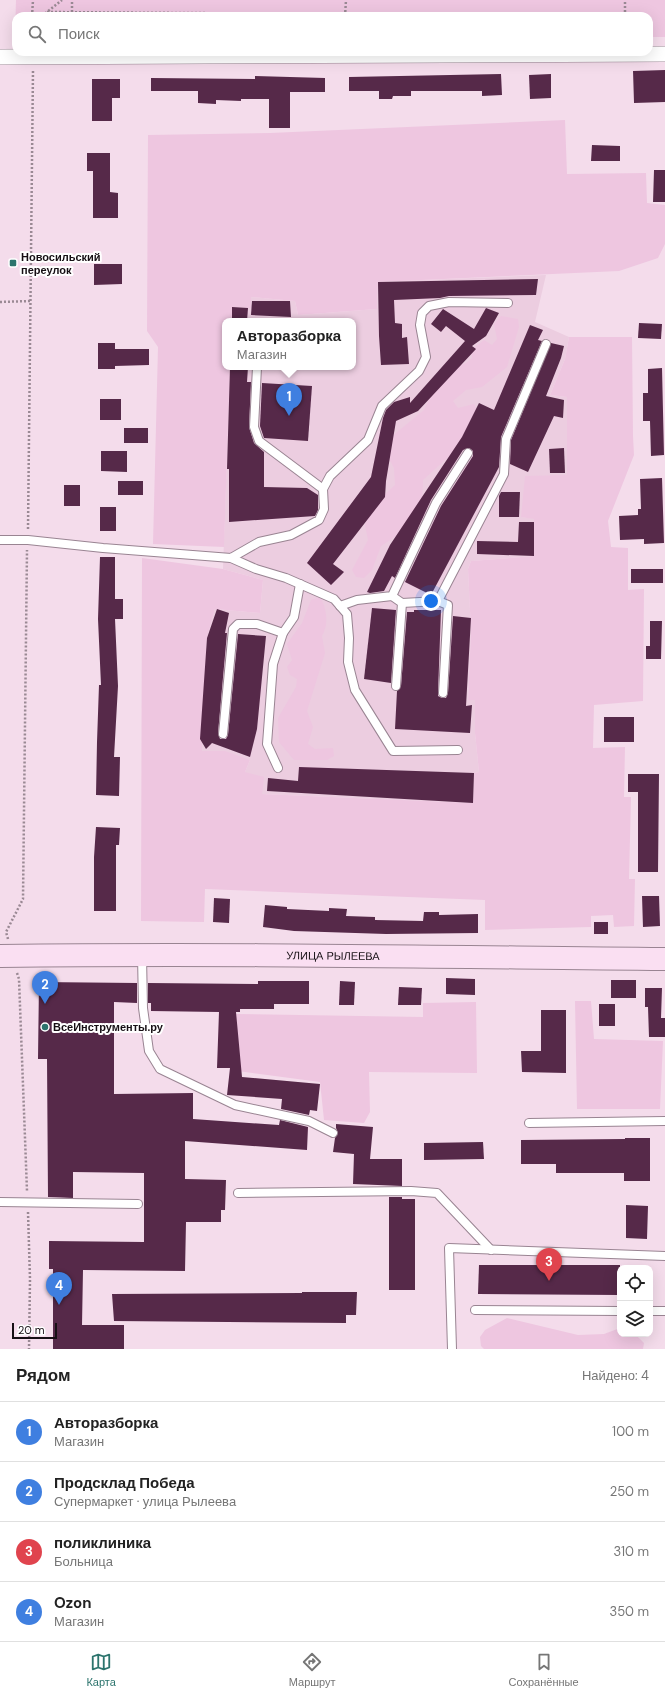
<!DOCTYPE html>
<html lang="ru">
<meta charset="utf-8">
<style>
:root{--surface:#fff;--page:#f2f2f2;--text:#222;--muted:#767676;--line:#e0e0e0;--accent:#2c746d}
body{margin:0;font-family:"DM Sans",sans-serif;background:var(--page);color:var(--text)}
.controls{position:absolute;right:12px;bottom:12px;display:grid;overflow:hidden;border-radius:8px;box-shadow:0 4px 16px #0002}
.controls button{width:36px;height:36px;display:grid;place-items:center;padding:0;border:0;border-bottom:1px solid var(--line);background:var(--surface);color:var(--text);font:20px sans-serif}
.scale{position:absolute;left:12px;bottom:10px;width:45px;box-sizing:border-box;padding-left:4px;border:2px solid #160f14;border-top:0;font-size:11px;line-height:14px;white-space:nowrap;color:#160f14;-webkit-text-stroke:3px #fff;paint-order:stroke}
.you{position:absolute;left:431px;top:601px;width:14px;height:14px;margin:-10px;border:3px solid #fff;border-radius:50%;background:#1a73e8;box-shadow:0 0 0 6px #1a73e833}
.badge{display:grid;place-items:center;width:26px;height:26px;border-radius:50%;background:var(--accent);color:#fff;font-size:13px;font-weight:700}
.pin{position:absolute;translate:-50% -33px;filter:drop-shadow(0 1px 2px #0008)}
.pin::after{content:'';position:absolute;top:21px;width:14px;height:12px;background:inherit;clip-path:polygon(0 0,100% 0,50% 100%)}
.popup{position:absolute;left:222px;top:318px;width:134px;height:52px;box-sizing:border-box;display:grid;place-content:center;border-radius:8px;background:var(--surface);filter:drop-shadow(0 1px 3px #0005);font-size:13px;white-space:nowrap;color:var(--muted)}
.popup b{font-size:15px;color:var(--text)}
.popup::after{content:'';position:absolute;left:50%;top:100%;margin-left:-8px;border:8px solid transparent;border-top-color:var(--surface)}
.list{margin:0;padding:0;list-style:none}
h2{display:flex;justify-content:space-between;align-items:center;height:52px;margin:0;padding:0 16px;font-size:17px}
h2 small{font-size:13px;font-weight:400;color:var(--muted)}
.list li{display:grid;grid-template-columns:26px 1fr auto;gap:12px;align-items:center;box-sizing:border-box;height:60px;padding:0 16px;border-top:1px solid var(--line)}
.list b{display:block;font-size:15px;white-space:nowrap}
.list p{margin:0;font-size:13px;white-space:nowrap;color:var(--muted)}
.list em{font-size:13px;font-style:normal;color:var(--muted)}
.icon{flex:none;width:22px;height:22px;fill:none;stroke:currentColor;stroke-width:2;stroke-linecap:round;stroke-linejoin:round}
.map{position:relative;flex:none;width:665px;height:1349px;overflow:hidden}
.search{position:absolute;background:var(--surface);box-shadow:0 4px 16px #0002;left:12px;right:12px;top:12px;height:44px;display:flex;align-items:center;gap:10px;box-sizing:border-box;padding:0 14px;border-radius:12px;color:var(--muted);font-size:15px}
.sheet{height:292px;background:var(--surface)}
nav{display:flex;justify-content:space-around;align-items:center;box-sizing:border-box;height:56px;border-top:1px solid var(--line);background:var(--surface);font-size:11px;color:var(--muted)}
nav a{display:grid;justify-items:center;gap:2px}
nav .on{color:var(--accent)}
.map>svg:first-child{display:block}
.built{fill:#eccde0}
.green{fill:#eec6e0}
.building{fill:#562949}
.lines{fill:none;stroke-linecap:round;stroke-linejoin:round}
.lane-casing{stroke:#998492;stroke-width:10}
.street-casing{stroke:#998492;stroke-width:16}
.secondary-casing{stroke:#998492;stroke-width:24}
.path{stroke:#9a8994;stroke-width:2.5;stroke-dasharray:2 2;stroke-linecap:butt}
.lane{stroke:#fff;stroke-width:8}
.street{stroke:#fff;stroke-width:15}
.secondary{stroke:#fadff2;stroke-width:22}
.poi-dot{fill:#2c746d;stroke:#fff;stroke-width:1.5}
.labels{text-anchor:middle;stroke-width:4;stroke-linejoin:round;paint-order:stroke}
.poi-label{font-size:11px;font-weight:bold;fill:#160f14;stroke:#fff;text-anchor:start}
.street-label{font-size:11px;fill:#160f14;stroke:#fff}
</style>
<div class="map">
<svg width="665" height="1349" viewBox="0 0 665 1349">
<rect width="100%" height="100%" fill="#f4dceb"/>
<!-- built -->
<path class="built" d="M546,275L535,322L569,337L565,359L550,395L567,397V475L521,517L534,518V556L471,561L468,569L471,632L468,700L475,699V733L479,772L474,773L473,803L262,794L245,772L250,760L202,751L207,638L215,609L260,613L263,580L223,569L230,367H353V321H232V307L250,297L295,301L298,315L377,309L378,282Z"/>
<!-- green -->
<g class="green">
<path d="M16,0H665V37H649V16H16V34H15Z"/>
<path d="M565,120L567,174L646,173L647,203L665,205V244L658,258L619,271L378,282L377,309L298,315L295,301L251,297V308L232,307V321H225V367H230L224,547L153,544L158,347L147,331L148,135L270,133Z"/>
<path d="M501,316L518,319L519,327L507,367L482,387L466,390L453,401L458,408L474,404L478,412L466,441L423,480L422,505L401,533L381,546L372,570L364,578L356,577L352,570L368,540L365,525L370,508L395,485L394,468L386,453L391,437L424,410L441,373L466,363L472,358L471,350L484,340L492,345L497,339L494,324Z"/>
<path d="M569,337H632L633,436L634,455L608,521L611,547L628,548V590L644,589L643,701L594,705L593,748L625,747L624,797H631L629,879H635L634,926L614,927L613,915L591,916V927L485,930V900L205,889L204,922L141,921L142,558L223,569L263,580L260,613L215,609L207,638L202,751H225L250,760L245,772L264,777L262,794L473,803L474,773L479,772L475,733V700H468L471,632L468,569L471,561L534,556V519L521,517L525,476L567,475V397L550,395L565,359Z"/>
<path d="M320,597C327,608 329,625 322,636L325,653L307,711L313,727L308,744L315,749L333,748L334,756L327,760H294L279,742L278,718L296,687L297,679L290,675L287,667L292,660L287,644L302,623L311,600Z"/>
<path d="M575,1001H591L594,1039L663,1041L660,1109H577Z"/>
<path d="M476,1002L477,1073L369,1072L370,1112L364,1123L324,1120L320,1082L238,1071L236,1014L423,1017V1003Z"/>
<path d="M507,1318L578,1335L604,1334L620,1328V1334H635L644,1343L643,1349H484L481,1346L480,1337L485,1330Z"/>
</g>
<!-- building -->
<g class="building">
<path d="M665,70V102L634,103L633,71Z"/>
<path d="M501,74L502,95L482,96V91H411V96H393L392,99H379V91H349V77Z"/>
<path d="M551,74V98L530,99L529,75Z"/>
<path d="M255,76L325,78V92H290V128H269V99H241V101L216,100V104L198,103V91H151V78L255,79Z"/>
<path d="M92,79H120V98H112V121H92Z"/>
<path d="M592,145L620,146V161H591Z"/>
<path d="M87,153H110V192L118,193V218H93V171H87Z"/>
<path d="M654,170H665V202H653Z"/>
<path d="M94,264H122V284L94,285Z"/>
<path d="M538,279L536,295L449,296L440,298L394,300L395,323L402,324V338L407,337L409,364L381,365L379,336L378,282Z"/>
<path d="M252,301H290L291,317L251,315Z"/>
<path d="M232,307L248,308L247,321H232Z"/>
<path d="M486,308L499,313L486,336L472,346L476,349L418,411L396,421L386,481L385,497L333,564L344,572L331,585L307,563L371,477L383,418L386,410L394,402L410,397V403L465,341L446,326L441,332L431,324L443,309L474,329Z"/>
<path d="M639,323L662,324L661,339L638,338Z"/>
<path d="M530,325L543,330L538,340L542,341L501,437L499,467L431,595L405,582L441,506L473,456V451L469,448L463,450L431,500L395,578L392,576L384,591L370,593L367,592L390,545L462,437L479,403L494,410Z"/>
<path d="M98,343H115V349H149V365L115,366V369H98Z"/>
<path d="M551,343L564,346L561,358L546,396L564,400L563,418L554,416L528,472L510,464L511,440Z"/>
<path d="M230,367H248L247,382H251L249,427L254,443L264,452V487L307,488L318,495V510L315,516L229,522V469H227Z"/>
<path d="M662,368L664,455L651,456L650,421H643V393H648V369Z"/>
<path d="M262,383L312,386L308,441L264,438L260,426Z"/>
<rect x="100" y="399" width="21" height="21"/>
<rect x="124" y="428" width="24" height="15"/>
<path d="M564,448L565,473H550L549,449Z"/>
<path d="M101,451H127V472L101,471Z"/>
<path d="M662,478L664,543L644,544V539L620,540L619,516L638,515V509H641L640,479Z"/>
<rect x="118" y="481" width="25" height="14"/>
<rect x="64" y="485" width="16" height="21"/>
<path d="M501,492H520L519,517H499V496Z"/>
<rect x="100" y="507" width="16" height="24"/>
<path d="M519,522H534V556L477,554V541L518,542Z"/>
<path d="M100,557H115V599H123V619H115L118,686L114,757H120L119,796L96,795L97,742L99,685H101L98,619Z"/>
<rect x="631" y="569" width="32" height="14"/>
<path d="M372,608L396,610L391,683L364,679Z"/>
<path d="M217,609L229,613L225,633H227L218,733L220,739H226L228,735L238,634L266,636L257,729L250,757L212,743L206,749L200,739L207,638Z"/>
<path d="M414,610H441L438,693V696L442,698H446L448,693L453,616L471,618L466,706L472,705L470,733L395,729L397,691L401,686L407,612H414Z"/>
<path d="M650,621H662L661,659H646V646H650Z"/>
<rect x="604" y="717" width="30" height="25"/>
<path d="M299,767L474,773L473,803L267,791L268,778L298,781Z"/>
<path d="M628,774H659L658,872H638V792H628Z"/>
<path d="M96,827L120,828L119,845H116V911H94V857Z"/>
<path d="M642,896H659L660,926L643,927Z"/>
<path d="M214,898L230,899L229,923L213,922Z"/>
<path d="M265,905L287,907V909L329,911V908L347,909L346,916L375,917V920L423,921L424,912H439V915L478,914V933L386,934L294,931L263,927Z"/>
<rect x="594" y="922" width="14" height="12"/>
<path d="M446,978L475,979V995L446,994Z"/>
<rect x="611" y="980" width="25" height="18"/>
<path d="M258,981H309V1004H274V1009H240V1012H236L242,1077L320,1084L317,1111L310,1110L309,1115L281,1109L282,1099L227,1095L230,1068H217L219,1012L151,1011V1003H148V983L258,984Z"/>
<path d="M340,981L355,982L354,1005H339Z"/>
<path d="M39,982L137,983V1003L114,1002V1094L193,1093V1119L279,1125L280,1120L308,1127L307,1150L185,1141V1179L226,1180L225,1210H221V1222H186L185,1271L83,1270L82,1325H124V1349H53V1269H49V1241L144,1242V1173L73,1172V1198L48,1197L47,1059H38Z"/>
<path d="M399,987L422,988L421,1005H398Z"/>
<path d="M645,988H662L661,1018H665V1037H649L648,1007H645Z"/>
<rect x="599" y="1004" width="16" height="22"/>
<path d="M541,1010H566V1073L522,1072L521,1051H541Z"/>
<path d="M336,1124L373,1127L370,1159H402V1186L353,1184L354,1154L333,1152L335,1138L338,1133L336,1128Z"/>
<path d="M625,1138H650V1181H624V1173H556V1164H521V1140L625,1139Z"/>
<path d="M483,1142L484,1159L424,1160V1143Z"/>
<path d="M389,1197H402V1199H415V1290H389Z"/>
<path d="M626,1205L648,1206L647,1239L626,1238Z"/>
<path d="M479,1265H620V1295L478,1294Z"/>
<path d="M302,1292H357L356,1315H346V1323L114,1321L112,1294L302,1293Z"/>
</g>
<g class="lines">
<!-- lane casing -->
<g class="lane-casing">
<g id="lane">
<path d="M257,367L254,427L259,441L323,489"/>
<path d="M0,540H28L103,548L231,558L259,542L291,535L319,520L324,509L323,489L330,476L368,440L382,406L419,371L426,357L420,325L422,313L429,306L449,302L508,303"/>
<path d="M231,558L256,569L286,578L334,599L347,614L349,638L348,662L355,690L393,751L458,750"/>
<path d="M392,596L402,603L396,686"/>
<path d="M438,601L448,605L443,693"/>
<path d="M402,603L438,601L504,474L506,439L546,344"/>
<path d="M340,606L357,600L392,596L436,503L468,453"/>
<path d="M223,734L233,629L238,624H257L283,633"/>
<path d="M278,768L267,744L273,664L283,633L294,617L300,584"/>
<path d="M142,955L143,1008L149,1051L160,1069L235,1105L309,1121L333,1133"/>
<path d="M529,1123L665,1121"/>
<path d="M238,1193L411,1191L437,1193L491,1250"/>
<path d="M0,1202L138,1204"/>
<path d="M475,1310L620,1311"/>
<path d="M650,1311H665"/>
<path d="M452,1349L449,1248L665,1256"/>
</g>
</g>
<!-- street casing -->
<g class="street-casing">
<path id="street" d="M0,57L665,54"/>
</g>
<!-- secondary casing -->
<g class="secondary-casing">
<g id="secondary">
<path id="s1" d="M0,956C222,953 443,957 665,959"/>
</g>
</g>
<!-- path -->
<g class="path">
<path d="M47,12L609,16"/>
<path d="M72,12V0"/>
<path d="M32,16L33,0"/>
<path d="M42,16L62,0"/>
<path d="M345,16L346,0"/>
<path d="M625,16V0"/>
<path d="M0,302L30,301"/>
<path d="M28,529L33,70"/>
<path d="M8,939L6,932L23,899L27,550"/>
<path d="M17,973L19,979L27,1191"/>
<path d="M28,1212L30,1279L29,1349"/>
</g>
<!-- lane -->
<use href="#lane" class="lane"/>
<!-- street -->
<use href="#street" class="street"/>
<!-- secondary -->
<use href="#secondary" class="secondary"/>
</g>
<!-- markers -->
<g class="poi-dot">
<rect x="9" y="259" width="8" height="8" rx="2"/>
<circle cx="45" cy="1027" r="4"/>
</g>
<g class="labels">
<!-- poi labels -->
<g class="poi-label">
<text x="21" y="261">Новосильский<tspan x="21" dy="13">переулок</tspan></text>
<text x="53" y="1031">ВсеИнструменты.ру</text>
</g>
<!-- street labels -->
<g class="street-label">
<text dy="4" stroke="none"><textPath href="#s1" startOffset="333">УЛИЦА РЫЛЕЕВА</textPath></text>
</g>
</g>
</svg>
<div class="controls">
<button><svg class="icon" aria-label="locate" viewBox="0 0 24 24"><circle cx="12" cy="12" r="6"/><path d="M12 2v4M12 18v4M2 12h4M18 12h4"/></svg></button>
<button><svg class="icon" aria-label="layers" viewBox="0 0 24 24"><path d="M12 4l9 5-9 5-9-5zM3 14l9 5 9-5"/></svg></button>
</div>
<div class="scale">20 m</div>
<div class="you"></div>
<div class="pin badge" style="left:289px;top:416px;background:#3f7fe0">1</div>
<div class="popup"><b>Авторазборка</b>Магазин</div>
<div class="pin badge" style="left:45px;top:1004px;background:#3f7fe0">2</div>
<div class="pin badge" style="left:549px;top:1281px;background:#e0444e">3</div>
<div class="pin badge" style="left:59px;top:1305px;background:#3f7fe0">4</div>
<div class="search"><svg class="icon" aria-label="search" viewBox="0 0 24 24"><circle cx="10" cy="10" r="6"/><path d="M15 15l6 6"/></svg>Поиск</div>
</div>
<section class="sheet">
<h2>Рядом<small>Найдено: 4</small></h2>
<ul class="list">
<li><span class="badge" style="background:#3f7fe0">1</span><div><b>Авторазборка</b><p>Магазин</p></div><em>100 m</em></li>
<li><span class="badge" style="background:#3f7fe0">2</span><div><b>Продсклад Победа</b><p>Супермаркет · улица Рылеева</p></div><em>250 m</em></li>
<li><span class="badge" style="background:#e0444e">3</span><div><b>поликлиника</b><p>Больница</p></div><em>310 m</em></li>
<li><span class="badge" style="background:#3f7fe0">4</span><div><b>Ozon</b><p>Магазин</p></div><em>350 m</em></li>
</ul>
</section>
<nav>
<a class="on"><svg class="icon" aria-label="map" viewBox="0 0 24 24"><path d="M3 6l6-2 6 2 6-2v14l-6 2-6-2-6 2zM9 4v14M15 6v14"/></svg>Карта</a>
<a><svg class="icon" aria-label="directions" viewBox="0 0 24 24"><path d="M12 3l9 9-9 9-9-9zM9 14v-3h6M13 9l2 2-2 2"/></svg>Маршрут</a>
<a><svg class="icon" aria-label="saved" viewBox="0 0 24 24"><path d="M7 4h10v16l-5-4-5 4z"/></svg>Сохранённые</a>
</nav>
